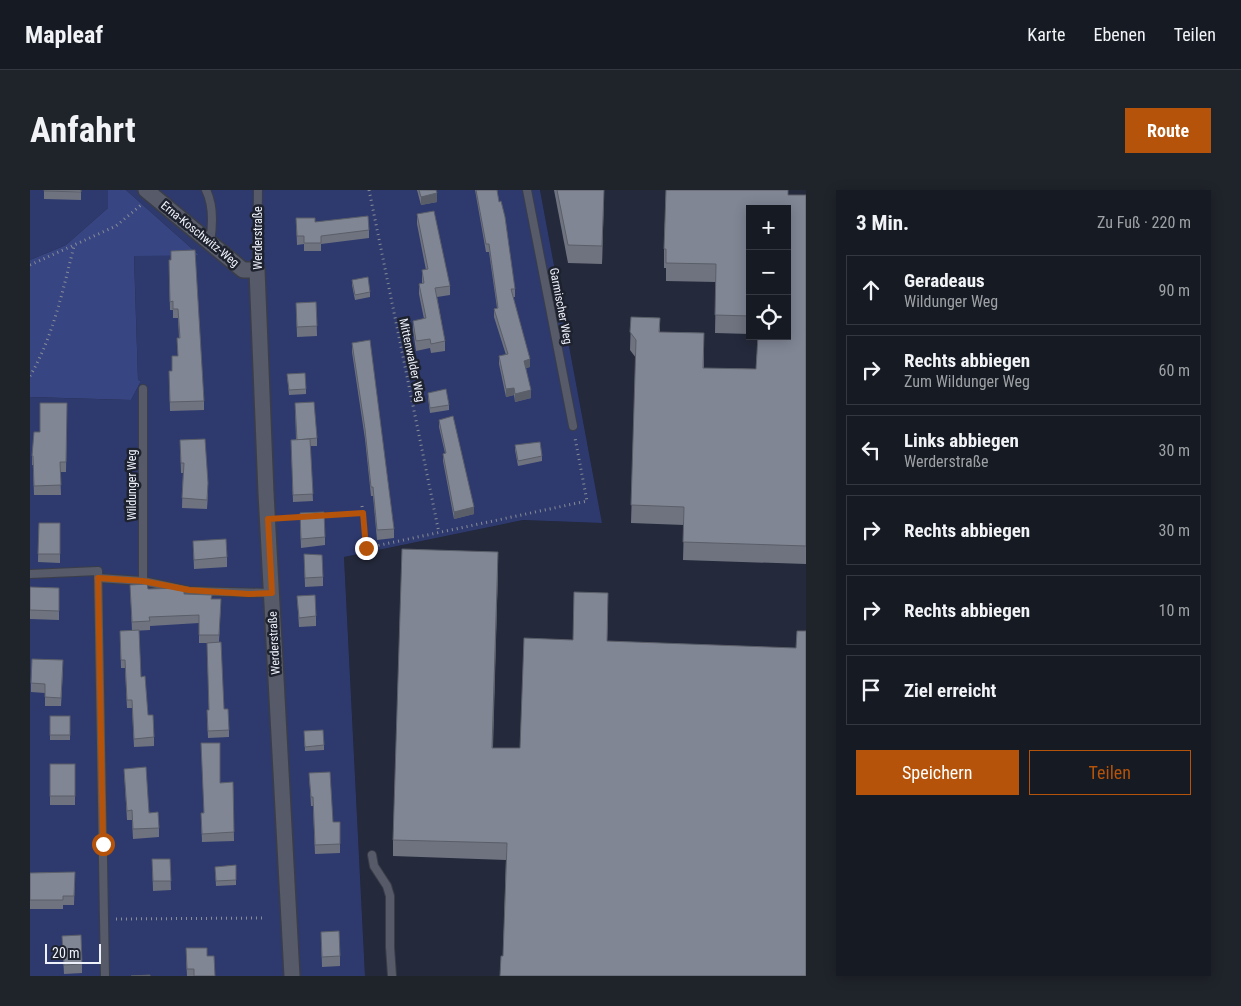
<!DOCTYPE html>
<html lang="de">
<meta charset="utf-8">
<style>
:root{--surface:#161a22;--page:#1f232a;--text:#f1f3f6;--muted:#9ea1a5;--line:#353840;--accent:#b45309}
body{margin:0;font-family:"Roboto Condensed",sans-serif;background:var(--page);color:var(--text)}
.controls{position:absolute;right:15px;top:15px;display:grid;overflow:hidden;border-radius:0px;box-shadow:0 2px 12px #0003}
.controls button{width:45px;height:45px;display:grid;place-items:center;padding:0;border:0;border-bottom:1px solid var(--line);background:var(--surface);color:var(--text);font:25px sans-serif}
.scale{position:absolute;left:15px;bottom:12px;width:56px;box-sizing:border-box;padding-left:5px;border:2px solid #eef1fa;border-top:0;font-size:14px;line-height:18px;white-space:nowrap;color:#eef1fa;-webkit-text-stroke:4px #1e222e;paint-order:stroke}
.stop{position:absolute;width:15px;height:15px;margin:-11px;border:4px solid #b45309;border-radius:50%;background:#fff}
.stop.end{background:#b45309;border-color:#fff;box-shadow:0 1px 5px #0008}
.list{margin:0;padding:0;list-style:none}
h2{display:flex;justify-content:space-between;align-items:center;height:65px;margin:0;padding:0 20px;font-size:21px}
h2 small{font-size:16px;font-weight:400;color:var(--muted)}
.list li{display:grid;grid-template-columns:32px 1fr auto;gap:15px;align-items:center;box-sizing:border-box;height:70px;margin:0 10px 10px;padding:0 10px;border:1px solid var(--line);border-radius:0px}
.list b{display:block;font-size:19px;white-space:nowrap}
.list p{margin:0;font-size:16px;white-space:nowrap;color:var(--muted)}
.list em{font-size:16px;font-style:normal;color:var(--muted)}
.actions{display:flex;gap:10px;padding:15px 20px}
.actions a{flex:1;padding:11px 0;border:1px solid var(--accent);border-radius:0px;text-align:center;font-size:18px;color:var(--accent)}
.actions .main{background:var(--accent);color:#fff}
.icon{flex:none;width:28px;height:28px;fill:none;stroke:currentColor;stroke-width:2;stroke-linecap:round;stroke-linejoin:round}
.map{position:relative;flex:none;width:776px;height:786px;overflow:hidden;border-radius:0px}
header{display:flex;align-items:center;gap:30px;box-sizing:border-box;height:70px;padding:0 25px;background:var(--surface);border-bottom:1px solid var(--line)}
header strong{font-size:24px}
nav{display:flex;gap:28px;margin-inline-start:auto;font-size:18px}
.intro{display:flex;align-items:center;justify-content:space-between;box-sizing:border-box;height:120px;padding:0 30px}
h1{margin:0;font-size:35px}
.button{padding:12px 22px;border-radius:0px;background:var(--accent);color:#fff;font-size:18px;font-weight:700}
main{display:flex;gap:30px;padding:0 30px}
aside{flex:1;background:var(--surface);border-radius:0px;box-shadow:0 2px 12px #0003}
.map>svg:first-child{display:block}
.built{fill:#24293b;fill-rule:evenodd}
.green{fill:#2e3a6d}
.forest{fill:#374582}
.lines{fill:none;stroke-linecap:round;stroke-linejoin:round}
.lane-casing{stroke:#3b3e48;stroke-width:10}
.street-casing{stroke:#3b3e48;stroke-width:18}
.path{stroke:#888c96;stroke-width:3;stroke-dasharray:1 4;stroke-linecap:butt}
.lane{stroke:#565a69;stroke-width:8}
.street{stroke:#565a69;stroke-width:15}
.wall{fill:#6f7380}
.shaded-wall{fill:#5a5e68}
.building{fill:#818695;stroke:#5a5e68}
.route{stroke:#b45309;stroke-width:6}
.labels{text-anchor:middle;stroke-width:5;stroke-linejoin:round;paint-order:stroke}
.street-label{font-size:12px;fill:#eef1fa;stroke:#1e222e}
</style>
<header>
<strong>Mapleaf</strong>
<nav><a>Karte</a><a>Ebenen</a><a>Teilen</a></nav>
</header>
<div class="intro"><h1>Anfahrt</h1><a class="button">Route</a></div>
<main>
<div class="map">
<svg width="776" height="786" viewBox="0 0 776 786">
<rect width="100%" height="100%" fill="#1e222e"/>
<!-- built -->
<path class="built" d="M510,0H776V786H335L314,367L493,330L572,333ZM720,19H757V146H720Z"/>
<!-- green -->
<g class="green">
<path d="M0,0H78V18L36,55L0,70Z"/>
<path d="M96,0H510L572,333L493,330L314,367L335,786H0V207L101,210L111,191L108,190L104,65H169Z"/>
</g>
<!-- forest -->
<path class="forest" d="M78,0H96L169,65L104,66L108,190L111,191L101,210L0,207V70L36,55L78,18Z"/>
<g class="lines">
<!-- lane casing -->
<g class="lane-casing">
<g id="lane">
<path d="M176,0C184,16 183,34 180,52"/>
<path d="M497,0L543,236"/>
<path d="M227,80L228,0"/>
<path d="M0,384L68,381L75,786"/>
<path d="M68,388L113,391L159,401L241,403"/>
<path d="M113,391V199"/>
<path d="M342,665L344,676L357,696L360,706V757L362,786"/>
</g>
</g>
<!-- street casing -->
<g class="street-casing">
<path id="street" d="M116,0L213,80H227L236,303L262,786"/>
</g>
<!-- path -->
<g class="path">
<path d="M339,0L409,343"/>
<path d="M0,75L86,36L111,15"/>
<path d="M0,186C23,147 33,100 44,56"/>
<path d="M332,316L333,323"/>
<path d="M291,326L333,323L336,358L557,311L545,248"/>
<path d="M254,328L272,327"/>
<path d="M86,729L235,728"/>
</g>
<!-- lane -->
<use href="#lane" class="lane"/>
<!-- street -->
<use href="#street" class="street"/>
</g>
<!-- wall -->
<g class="wall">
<path d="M14,0H51V10L14,9Z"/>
<path d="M387,0H406L407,12L391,15Z"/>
<path d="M445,0H467L485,99V107H483L500,177L496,178L501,208L485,212L484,205L476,207L469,174V166L476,165L464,127V119L467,118L459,62H456Z"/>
<path d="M524,0H574L572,74L538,73Z"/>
<path d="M636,0H758V5H776V374L653,370L654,335L601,333L606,168L600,160L601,127L630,128V142L674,143V178L726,179L728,146H757V19H720V144L685,143L686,92L636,91V78H634V59Z"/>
<path d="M387,24L420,96V105L407,107L415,151V161L401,163L400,158L386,161L383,140V131L394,129L389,104V94L392,93V80H396L387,34Z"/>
<path d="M266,28L285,32L339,40V48L291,54V61H274V54L267,55Z"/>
<path d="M141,61L174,211V220L140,221L139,181H142V166H148L147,148H149L148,128H143V120H140L139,70H141Z"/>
<path d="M322,90L340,102V107L325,110L322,95Z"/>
<path d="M286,112L287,146L267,147L266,113Z"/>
<path d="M322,153L364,339V348L347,350L343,306H341L335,249L322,162Z"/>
<path d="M257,184L276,199V204L259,205Z"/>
<path d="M398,203L419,215V220L400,223L398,208Z"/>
<path d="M37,213L36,282H30L31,305H4L3,275H2V266L10,242Z"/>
<path d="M265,213L287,248V256H280L283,311L263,312L261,250H266Z"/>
<path d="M409,230L444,324L424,329L413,271V264L415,263L409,237Z"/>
<path d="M150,250L178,303L177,319L152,318L153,283H151Z"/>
<path d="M485,255L512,266V271L488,276L485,260Z"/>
<path d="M270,332L295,347V355L271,358Z"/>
<path d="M9,333H30V373L8,372Z"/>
<path d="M163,351L197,367V377L164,379Z"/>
<path d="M274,364L293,387V396L275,397Z"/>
<path d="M468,379L463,558H490L543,450L578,420L577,451L776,786L473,766L476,670L363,666V650Z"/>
<path d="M100,395L118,399L181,409H191L189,452L194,519L199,540V547L178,548L177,527L179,520L177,453H169V433L120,436V440L102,441Z"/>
<path d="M0,397L29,398V430L0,429Z"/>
<path d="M267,406L286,426V436L269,437Z"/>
<path d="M90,441L111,487L118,525L124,547V556L104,557L102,518H97L95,478H91Z"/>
<path d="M33,479L31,516H15V503L1,502V493Z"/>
<rect x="20" y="526" width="20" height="24"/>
<path d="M274,541L294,555V560L275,561Z"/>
<rect x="20" y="574" width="25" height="41"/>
<path d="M94,579L129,638V647L103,649L102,630H97Z"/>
<path d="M279,583L303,632H310V663L285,664L283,616H281Z"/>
<path d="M203,592L204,651L172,652L171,623H173L190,593Z"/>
<path d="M122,669H140L141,700L123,701Z"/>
<path d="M206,675V695L186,696L185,677Z"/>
<path d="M45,682L44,715H33V719H0V683Z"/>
<path d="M291,742L310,766V776L292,777Z"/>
<path d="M32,746L52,774V783L34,784Z"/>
<path d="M156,766H177L185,786H157Z"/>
</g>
<!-- shaded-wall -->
<g class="shaded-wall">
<path d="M574,0V4L572,74V56Z"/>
<path d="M407,3V12L391,15V7Z"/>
<path d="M500,169V177L494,178V171Z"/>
<path d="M484,198V205L476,207V199Z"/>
<path d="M501,200V208L485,212V204Z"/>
<path d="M444,317V324L424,329V322Z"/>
<path d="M468,362V379L462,574V558Z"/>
</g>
<!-- building -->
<g class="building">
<path d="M14,0H51V2L14,1Z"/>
<path d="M389,0H406L407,3L391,7Z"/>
<path d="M446,0H467L469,12L471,11L475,27L485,99H481L500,169L494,171L501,200L485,204L484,198L476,199L469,166L478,164L464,119L468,118L459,54H456Z"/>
<path d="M527,0H574L572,56L538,55Z"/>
<path d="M636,0H758V5H776V356L653,352L654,317L601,315L606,150L600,142L601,127L630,128L629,142L674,143L673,178L726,179L728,146H757V19H720V126L685,125L686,74L636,73V59H634Z"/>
<path d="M404,21L420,96L405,98L415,151L401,154L400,149L386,151L383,131L396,128L389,94L394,93L392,80L398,79L387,24Z"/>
<path d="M338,26L339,40L291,46V53H274V46H267L266,28H285V32Z"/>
<path d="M165,60L174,211L140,212L139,181H142V166H148L147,148H150L148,119H143V111L140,112L139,70H141V61Z"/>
<path d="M338,87L340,102L325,105L322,90Z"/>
<path d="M286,112L287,136L267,137L266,113Z"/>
<path d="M340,150L364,339L347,340L343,297H341L335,239L322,153Z"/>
<path d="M275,183L276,199L259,200L257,184Z"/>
<path d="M416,199L419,215L400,218L398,203Z"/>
<path d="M284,212L287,248L267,250L265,213Z"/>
<path d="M10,213H37L36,272H30L31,295L4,296L3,266H2L4,242H10Z"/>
<path d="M423,226L444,317L424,322L413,264L416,263L409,230Z"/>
<path d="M175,249L178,293L177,310L152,308L154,273H151L150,250Z"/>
<path d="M280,249L283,304L263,305L261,250Z"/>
<path d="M510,252L512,266L488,271L485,255Z"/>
<path d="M294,322L295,347L271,349L270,323Z"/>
<path d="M9,333H30V364H8Z"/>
<path d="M196,349L197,367L164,370L163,351Z"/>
<path d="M372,359L468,362L462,558H490L494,448L543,450L544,402L578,403L577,451L766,458L767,441H776V786H470L471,766H473L477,653L363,650Z"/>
<path d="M274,364L292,365L293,387L275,388Z"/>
<path d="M117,394L118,399L154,398V404L182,405L181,409H191L189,445H169V425L119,427L120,431L102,432L100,395Z"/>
<path d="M0,397L29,398V421L0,420Z"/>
<path d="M285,405L286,426L269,428L267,406Z"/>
<path d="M109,440L111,487L115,486L118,525H123L124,547L104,549L102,510H97L95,470H91L90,441Z"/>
<path d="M191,452L194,519H198L199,540L178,541L177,520H179L177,453Z"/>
<path d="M2,469L33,470L31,508L15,507V494L1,493Z"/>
<rect x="20" y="526" width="20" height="19"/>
<path d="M293,540L294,555L275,557L274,541Z"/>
<path d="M171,553H190V593L203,592L204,642L172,644L171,623H174Z"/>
<rect x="20" y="574" width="25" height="32"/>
<path d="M116,577L119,623L128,622L129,638L103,639L102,620L97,621L94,579Z"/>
<path d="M300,582L303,632H310V654L285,655L283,607H281L279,583Z"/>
<path d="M122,669H140L141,691H123Z"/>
<path d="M206,675V690L186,691L185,677Z"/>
<path d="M45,682L44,706H33V710H0V683Z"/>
<path d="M309,741L310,766L292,767L291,742Z"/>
<path d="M51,745L52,774L34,775L32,746Z"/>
<path d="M156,758H177V766H184L185,786H164V779H157Z"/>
<path d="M120,785V786H101Z"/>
</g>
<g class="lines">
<!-- route -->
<path class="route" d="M73,654L68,388L113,391L159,400L219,404L242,403L238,329L333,323L336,358"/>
</g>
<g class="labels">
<!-- street labels -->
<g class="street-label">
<text transform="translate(170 44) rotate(39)" y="4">Erna-Koschwitz-Weg</text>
<text transform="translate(228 48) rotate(-90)" y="4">Werderstraße</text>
<text transform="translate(531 116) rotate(79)" y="4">Garmischer Weg</text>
<text transform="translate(382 170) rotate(78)" y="4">Mittenwalder Weg</text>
<text transform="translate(102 295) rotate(-90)" y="4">Wildunger Weg</text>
<text transform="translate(244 453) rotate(-93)" y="4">Werderstraße</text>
</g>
</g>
</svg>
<div class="controls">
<button>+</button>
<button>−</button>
<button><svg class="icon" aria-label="locate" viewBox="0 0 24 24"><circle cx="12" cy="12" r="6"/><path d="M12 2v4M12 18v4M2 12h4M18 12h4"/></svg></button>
</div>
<div class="scale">20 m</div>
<div class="stop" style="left:73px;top:654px"></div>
<div class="stop end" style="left:336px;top:358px"></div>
</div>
<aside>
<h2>3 Min.<small>Zu Fuß · 220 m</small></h2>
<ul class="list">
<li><svg class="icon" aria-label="ahead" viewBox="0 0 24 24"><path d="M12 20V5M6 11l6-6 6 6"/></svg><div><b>Geradeaus</b><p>Wildunger Weg</p></div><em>90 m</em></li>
<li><svg class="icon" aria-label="right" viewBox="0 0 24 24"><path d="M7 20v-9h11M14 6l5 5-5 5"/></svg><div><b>Rechts abbiegen</b><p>Zum Wildunger Weg</p></div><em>60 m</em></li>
<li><svg class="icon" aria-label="left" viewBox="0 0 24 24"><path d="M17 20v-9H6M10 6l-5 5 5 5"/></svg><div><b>Links abbiegen</b><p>Werderstraße</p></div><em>30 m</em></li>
<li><svg class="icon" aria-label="right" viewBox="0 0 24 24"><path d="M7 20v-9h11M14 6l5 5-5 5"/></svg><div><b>Rechts abbiegen</b></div><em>30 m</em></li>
<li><svg class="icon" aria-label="right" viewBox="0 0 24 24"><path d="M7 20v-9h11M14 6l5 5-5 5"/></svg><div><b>Rechts abbiegen</b></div><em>10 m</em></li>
<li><svg class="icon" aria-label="arrive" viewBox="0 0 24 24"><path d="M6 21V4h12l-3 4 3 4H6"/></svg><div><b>Ziel erreicht</b></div></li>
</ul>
<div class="actions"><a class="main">Speichern</a><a>Teilen</a></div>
</aside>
</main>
